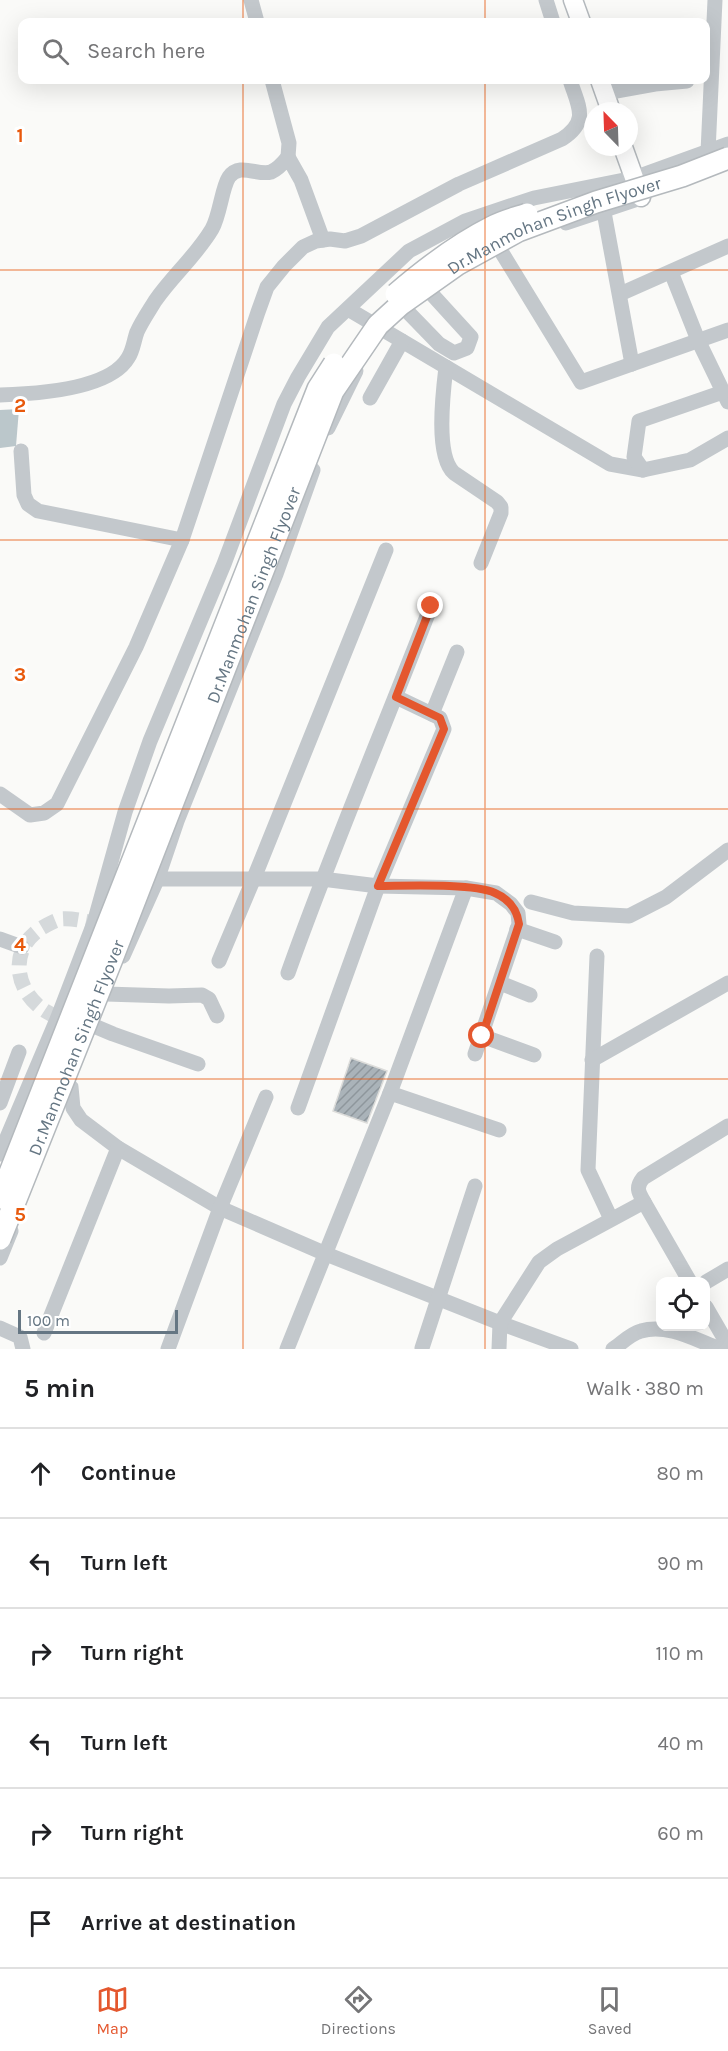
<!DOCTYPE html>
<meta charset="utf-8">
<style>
:root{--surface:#fff;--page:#f6f6f6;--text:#202124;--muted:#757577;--line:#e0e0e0;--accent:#e4572e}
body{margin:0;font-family:Karla,sans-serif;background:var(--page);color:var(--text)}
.controls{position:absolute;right:18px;bottom:18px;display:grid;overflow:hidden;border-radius:12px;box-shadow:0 6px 24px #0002}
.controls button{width:54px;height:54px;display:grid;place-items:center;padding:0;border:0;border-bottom:2px solid var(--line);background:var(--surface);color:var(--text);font:30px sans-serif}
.compass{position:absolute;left:584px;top:102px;width:54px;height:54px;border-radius:50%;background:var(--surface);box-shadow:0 6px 24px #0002;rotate:337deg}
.scale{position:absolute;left:18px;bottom:15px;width:160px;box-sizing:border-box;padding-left:6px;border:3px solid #657683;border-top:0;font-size:16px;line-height:21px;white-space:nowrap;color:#657683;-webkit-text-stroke:4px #fff;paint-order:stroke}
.stop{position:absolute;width:18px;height:18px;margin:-14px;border:4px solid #e4572e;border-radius:50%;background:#fff}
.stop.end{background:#e4572e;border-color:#fff;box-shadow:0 2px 6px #0008}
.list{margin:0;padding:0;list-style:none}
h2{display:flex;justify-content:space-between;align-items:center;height:78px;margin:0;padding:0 24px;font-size:26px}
h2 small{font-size:20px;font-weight:400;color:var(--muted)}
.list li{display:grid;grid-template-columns:39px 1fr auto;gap:18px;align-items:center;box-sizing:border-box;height:90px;padding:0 24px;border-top:2px solid var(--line)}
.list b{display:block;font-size:22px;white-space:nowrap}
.list em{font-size:20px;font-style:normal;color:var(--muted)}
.icon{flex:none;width:33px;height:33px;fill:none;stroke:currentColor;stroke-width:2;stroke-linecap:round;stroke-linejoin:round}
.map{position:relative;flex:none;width:728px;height:1349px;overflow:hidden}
.search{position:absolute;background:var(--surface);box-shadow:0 6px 24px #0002;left:18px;right:18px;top:18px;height:66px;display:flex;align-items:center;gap:15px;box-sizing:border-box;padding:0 21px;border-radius:12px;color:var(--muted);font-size:22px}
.sheet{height:618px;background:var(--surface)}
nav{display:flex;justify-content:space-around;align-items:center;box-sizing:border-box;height:84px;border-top:2px solid var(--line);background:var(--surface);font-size:16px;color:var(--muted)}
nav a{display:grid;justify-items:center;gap:3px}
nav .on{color:var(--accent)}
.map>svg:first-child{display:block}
.water{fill:#bbc7cb}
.building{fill:url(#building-hatch);stroke:#dcdcda;stroke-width:1.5}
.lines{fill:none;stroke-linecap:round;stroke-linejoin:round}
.minor-tunnel{stroke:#d5d9db;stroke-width:15;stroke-dasharray:15 8;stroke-linecap:butt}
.major-casing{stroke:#b5babe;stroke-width:21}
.minor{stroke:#c3c8cc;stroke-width:15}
.major{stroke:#fff;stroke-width:18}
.highway-bridge-casing{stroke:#b4b9bd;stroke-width:24;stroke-linecap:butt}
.highway-bridge{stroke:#fff;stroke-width:21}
.route{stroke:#e4572e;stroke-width:8}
.grid{fill:none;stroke:#e8590c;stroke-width:1.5;stroke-opacity:0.55}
.labels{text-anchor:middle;stroke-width:6;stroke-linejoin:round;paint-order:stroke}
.street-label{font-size:18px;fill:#657683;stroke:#fff}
.grid-label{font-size:20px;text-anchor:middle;font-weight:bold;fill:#e8590c;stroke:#fff;stroke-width:6;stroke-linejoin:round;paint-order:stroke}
</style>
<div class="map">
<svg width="728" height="1349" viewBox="0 0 728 1349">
<defs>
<pattern id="building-hatch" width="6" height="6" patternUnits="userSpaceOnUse" patternTransform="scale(1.5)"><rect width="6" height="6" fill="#aab3b9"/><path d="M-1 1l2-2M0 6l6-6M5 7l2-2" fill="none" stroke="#8e969c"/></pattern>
</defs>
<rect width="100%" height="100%" fill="#fafaf8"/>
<!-- water -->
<path class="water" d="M19,409L16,446L0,448V410Z"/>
<!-- building -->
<path class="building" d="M351,1058L387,1071L367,1123L333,1111Z"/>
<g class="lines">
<!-- minor-tunnel -->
<path class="minor-tunnel" d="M58,1017C19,1004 3,954 40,929C47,925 53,921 61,919C72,918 83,921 94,923"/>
<!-- major casing -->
<g class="major-casing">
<g id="major">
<path d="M573,0L581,22"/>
<path d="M600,80L611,111"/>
<path d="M623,147L641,197"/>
</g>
</g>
<!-- minor -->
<g class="minor">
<path d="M251,0L257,22"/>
<path d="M546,0L553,22"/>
<path d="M272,80L289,143L288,157"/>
<path d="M605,93L655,84L687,81"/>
<path d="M708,152L715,0"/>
<path d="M604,212L632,364"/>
<path d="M566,223L635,200"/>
<path d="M499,248L581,382L728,330"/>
<path d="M671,272L698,340L728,402"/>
<path d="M620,294L728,246"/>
<path d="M348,309L610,464L643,470L690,460L728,438"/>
<path d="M405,309L439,344L454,353L467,348L471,337L429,291"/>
<path d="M446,367C443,392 435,456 454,473L497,502L501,507V513L481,563"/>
<path d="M0,395C33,394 109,390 128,358C133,351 134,340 137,332C142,321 149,311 155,301C173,275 196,256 212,229C220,215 222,187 229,177C240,162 257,176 271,172C278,169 284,162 288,157L301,180L323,240"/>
<path d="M370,398L402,341"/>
<path d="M328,428L356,371"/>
<path d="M21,451L24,495L28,504L38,511L182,540"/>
<path d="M643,470L634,457L639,421L723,392"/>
<path d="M432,714L457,652"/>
<path d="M0,794L30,815L44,813L57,804L136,647L182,540L258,312L267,287L284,266L303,247L316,241L330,239L345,241L361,236L459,184L562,139C590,121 578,106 570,80"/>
<path d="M147,879H322L378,886L466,888L496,893L511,904L518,913L519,924L475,1054"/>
<path d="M531,902L573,913L629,916L666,897L728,850"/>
<path d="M517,929L555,942"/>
<path d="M0,939L22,947"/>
<path d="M123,956L157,880L177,821L276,574L313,470"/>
<path d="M597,956L588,1170L611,1219"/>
<path d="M219,961L254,878L386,550"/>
<path d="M288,973C332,849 384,728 431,606"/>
<path d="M500,983L530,995"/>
<path d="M106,994L169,996L202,995L209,999L217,1016"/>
<path d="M94,1026L113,1034L198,1064"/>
<path d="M482,1036L534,1055"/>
<path d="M592,1060L728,983"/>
<path d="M71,1087L73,1108L81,1120L118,1148L220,1208L326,1254L500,1323L571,1349"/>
<path d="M390,1093L466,888"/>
<path d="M0,1103L19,1052"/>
<path d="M298,1108L378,886L444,729L440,718L396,697"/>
<path d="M0,1154L58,1017L94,923L125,812L150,741L224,564L284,404L298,377L328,327L409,251L465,221L534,198L634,178L728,144"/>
<path d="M0,1258L11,1231"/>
<path d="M690,1282L644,1202C639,1193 635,1188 643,1178L728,1126"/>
<path d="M706,1282L728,1269"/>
<path d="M706,1307L728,1345"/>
<path d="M0,1328L20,1337L23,1349"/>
<path d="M44,1333L118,1148"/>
<path d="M422,1348L475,1186"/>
<path d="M168,1349L220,1208L266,1097"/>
<path d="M287,1349L390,1093L499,1130"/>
<path d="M499,1349L500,1323L539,1262L557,1249L644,1202"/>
<path d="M613,1349C622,1343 630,1334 641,1331C667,1323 696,1340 720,1349"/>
</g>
<!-- major -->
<use href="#major" class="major"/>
<!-- highway-bridge casing -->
<g class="highway-bridge-casing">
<g id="highway-bridge">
<path d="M396,294C425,269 458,244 492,227C503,221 516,218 527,214"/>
<path d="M0,1198L318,389L334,364"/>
<path id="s1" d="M0,1239L112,959L333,391L378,325L400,305L458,264L518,231L596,202L682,176L728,158"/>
</g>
</g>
<!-- highway-bridge -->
<use href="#highway-bridge" class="highway-bridge"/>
</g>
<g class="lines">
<!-- route -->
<path class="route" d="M431,606L396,697L440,718L444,729L378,886C406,886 472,883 495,893C509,899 517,909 519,924L482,1036"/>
</g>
<!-- grid -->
<path class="grid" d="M243,0V22M485,0V22M243,80V1349M485,80V1349M0,270H728M0,540H728M0,809H728M0,1079H728"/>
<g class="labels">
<!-- street labels -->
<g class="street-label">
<text dy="6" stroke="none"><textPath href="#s1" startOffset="1196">Dr.Manmohan Singh Flyover</textPath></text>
<text dy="6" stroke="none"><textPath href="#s1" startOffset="692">Dr.Manmohan Singh Flyover</textPath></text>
<text dy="6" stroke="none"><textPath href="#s1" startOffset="206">Dr.Manmohan Singh Flyover</textPath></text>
</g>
</g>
<g class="grid-label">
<text x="20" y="142">1</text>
<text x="20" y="412">2</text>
<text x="20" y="681">3</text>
<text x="20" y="951">4</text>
<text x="20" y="1221">5</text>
</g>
</svg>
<div class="controls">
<button><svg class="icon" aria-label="locate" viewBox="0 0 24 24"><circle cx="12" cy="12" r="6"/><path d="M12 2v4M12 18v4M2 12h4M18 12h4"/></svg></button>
</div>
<svg class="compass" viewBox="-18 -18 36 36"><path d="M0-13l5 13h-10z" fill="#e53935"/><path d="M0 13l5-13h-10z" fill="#757577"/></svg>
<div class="scale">100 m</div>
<div class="stop" style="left:482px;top:1036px"></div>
<div class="stop end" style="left:431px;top:606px"></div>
<div class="search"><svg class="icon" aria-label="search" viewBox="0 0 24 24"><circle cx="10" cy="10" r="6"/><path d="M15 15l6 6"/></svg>Search here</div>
</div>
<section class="sheet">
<h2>5 min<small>Walk · 380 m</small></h2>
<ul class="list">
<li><svg class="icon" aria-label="ahead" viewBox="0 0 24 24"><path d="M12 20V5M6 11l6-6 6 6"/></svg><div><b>Continue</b></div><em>80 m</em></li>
<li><svg class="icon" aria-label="left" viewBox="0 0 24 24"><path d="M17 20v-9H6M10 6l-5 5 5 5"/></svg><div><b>Turn left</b></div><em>90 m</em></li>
<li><svg class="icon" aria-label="right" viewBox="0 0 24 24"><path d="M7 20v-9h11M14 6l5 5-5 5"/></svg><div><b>Turn right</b></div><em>110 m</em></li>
<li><svg class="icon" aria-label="left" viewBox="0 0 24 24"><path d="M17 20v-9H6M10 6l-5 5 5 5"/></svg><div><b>Turn left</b></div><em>40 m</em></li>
<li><svg class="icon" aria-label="right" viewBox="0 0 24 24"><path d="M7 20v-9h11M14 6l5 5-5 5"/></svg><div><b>Turn right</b></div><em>60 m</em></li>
<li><svg class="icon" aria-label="arrive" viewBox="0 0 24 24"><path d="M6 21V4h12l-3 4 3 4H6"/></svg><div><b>Arrive at destination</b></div></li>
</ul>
</section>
<nav>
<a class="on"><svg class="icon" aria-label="map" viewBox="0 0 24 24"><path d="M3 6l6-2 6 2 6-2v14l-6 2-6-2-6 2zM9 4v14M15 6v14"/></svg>Map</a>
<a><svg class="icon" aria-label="directions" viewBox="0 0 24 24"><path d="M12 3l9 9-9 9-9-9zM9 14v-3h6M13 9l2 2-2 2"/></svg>Directions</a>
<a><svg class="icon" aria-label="saved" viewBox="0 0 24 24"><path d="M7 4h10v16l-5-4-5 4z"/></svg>Saved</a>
</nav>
